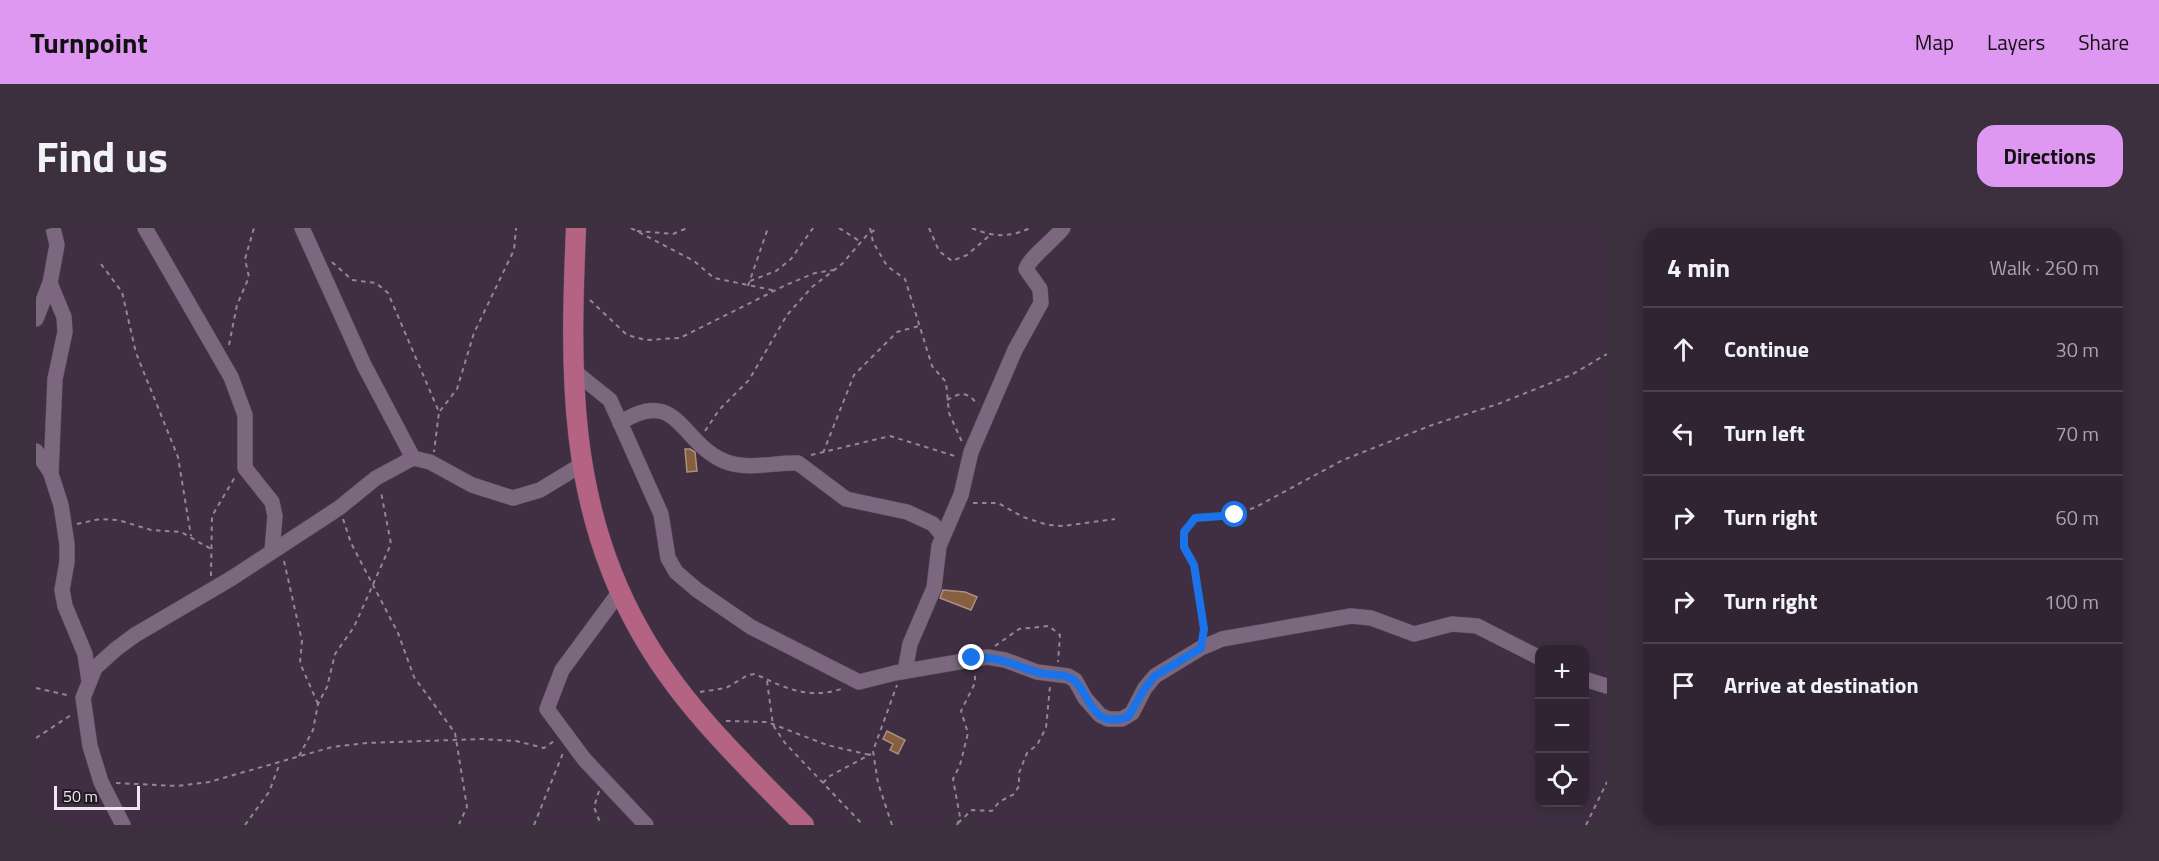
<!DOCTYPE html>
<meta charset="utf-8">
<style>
:root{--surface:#302332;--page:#3c2f3e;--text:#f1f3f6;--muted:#a8a4ac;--line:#4b404d;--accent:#df98f1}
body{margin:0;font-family:"Titillium Web",sans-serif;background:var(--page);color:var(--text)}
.controls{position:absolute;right:18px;bottom:18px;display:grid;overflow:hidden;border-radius:12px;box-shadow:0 3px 15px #0003}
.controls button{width:54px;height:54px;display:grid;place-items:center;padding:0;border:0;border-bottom:2px solid var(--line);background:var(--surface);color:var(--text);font:30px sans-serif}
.scale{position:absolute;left:18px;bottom:15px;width:86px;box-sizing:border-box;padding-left:6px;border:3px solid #f1e6f3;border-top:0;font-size:16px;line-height:21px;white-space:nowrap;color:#f1e6f3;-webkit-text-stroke:4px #221a23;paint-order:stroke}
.stop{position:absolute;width:18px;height:18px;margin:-14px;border:4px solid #1a73e8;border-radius:50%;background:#fff}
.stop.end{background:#1a73e8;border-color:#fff;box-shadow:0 2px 6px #0008}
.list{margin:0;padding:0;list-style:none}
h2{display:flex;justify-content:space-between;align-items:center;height:78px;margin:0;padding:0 24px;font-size:26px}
h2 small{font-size:20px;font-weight:400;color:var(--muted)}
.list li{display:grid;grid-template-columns:39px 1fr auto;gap:18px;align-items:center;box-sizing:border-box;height:84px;padding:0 24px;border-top:2px solid var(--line)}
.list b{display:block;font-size:22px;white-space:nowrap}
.list em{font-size:20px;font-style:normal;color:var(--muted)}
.icon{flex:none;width:33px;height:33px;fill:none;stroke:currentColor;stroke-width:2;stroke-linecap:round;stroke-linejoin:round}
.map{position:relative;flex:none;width:1571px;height:597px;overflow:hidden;border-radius:18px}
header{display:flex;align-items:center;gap:36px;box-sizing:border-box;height:84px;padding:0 30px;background:var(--accent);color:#111}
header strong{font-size:28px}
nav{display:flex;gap:33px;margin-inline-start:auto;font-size:21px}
.intro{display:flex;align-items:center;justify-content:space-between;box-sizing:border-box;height:144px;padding:0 36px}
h1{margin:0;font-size:42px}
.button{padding:15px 27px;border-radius:18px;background:var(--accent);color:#111;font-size:21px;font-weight:700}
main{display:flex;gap:36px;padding:0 36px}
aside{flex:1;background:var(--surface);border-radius:18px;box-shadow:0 3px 15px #0003}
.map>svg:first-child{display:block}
.building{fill:#855f3f;stroke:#aa917d;stroke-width:1.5}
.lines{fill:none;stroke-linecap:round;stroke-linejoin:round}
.minor-casing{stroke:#5b4d5e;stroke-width:16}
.major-casing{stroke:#5b4d5e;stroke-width:21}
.path{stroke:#948696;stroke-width:2;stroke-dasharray:4.5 4.5;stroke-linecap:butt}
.minor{stroke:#7b687e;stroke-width:15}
.major{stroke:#b56383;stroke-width:20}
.route{stroke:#1a73e8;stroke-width:8}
</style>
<header>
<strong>Turnpoint</strong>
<nav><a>Map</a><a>Layers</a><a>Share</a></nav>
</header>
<div class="intro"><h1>Find us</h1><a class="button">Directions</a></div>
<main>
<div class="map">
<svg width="1571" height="597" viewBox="0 0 1571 597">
<rect width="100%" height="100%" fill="#402f43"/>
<!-- building -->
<g class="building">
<path d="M649,221H654L659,224L661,243L651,244Z"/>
<path d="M907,362L929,364L941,369L935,382L904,370Z"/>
<path d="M851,503L869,512L862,526L854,522L857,516L847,511Z"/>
</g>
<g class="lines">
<!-- minor casing -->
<g class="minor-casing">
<g id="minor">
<path d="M17,0L21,17L14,55L28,89L29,104L19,151L15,246L25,277L31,316V334L26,362L29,378L49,426L53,453"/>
<path d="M109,0L195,149L209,187V240L236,274L239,288L236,323"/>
<path d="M266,0L328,137L377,230"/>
<path d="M0,91L14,55"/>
<path d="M538,143L574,172L625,286L632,330L640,344L661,362L715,399L823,454L859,445L951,429L969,432L1001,444L1032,448L1039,452L1049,470L1064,487L1072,491H1086L1096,485L1109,460L1119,448L1165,420L1186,411L1315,388L1335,390L1378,406L1416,396L1441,398L1504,430"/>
<path d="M584,195C641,157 645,215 688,233C713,243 737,234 762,235L810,271L871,284L897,296L907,308"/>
<path d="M0,223L15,245"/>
<path d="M585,362L526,442L511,481L548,531L610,597"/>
<path d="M869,443L874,416L898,360L903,318L925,267L935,224L979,122L1005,75L1004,61L990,41C994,29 1018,12 1027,0"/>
<path d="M1548,451L1571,458"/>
<path d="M87,597L65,554L54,518L47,470L59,440L80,421L99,407L196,350L303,280L340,250L377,230L394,234L436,257L477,270L504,262L545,237"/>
</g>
</g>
<!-- major casing -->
<g class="major-casing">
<path id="major" d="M540,0C534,142 531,275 604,403C645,477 709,537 768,597"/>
</g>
<!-- path -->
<g class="path">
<path d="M595,0L658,33L678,50L741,63"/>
<path d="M803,0L825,14"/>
<path d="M834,0L837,14L851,38L869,51L896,138L910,154L913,185L926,214"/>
<path d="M893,0L903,23L916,33L931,27L953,8"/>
<path d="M936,0C957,9 973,10 994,0"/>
<path d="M601,3L637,6L651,0"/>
<path d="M296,34L316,52L340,55L352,65L403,184L398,224"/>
<path d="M65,36L86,64L100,125L142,229L155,308"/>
<path d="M714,53L740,43L755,31L777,0"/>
<path d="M712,58L732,0"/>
<path d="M554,72L591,107L610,112L644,110L750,57L779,45L798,42"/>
<path d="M193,117L201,77L213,49L209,31L218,0"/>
<path d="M911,172C926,164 931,163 942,177"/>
<path d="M404,183L421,161L438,105L478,22L480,0"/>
<path d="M669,203L683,182L713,152L751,87L776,59L806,36L831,7L842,0"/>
<path d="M787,225L818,147L861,104L883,98"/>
<path d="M775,227L854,208L922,229"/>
<path d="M937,275H962L987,289L1012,297L1027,298L1079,291"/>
<path d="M307,291L315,315L362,405L378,449L419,505L431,579L423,596"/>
<path d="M41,296L64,291L82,292L115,302L145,304L175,321"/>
<path d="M248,333L266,413L264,435L282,476"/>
<path d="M175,348L176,288L199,249"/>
<path d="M1168,406L1158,337L1148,319L1147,304L1159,290L1199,287L1220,279L1307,232L1396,197L1462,176L1535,147L1571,126"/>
<path d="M959,418L983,401L1013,398L1024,407L1022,434"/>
<path d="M731,453L737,497L749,515L827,597"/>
<path d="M0,460L35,468"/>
<path d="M664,464L690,460L712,447L719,446C748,459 771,472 805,461"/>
<path d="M690,493L731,494L791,517L834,527"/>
<path d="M0,510L35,487"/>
<path d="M263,528L277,502L282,476L291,459L299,426L318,399L355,316L345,264"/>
<path d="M80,555L141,558L173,554L296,519L331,515L446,511L480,513L508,520L518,513"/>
<path d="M787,555L792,549L835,526"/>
<path d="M563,563L558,579L565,597"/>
<path d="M922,595L936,582L956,583L963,574L978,566L983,558V545L991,525L1001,517L1010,500L1014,458"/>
<path d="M209,597L233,564L244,535"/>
<path d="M498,597L527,525"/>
<path d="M856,597L842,555L837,523L861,457"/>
<path d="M921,597L924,589L917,551L924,537L932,505L925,483L939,455V444"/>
<path d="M1550,597L1571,554"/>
</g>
<!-- minor -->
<use href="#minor" class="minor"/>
<!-- major -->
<use href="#major" class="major"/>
</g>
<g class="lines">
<!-- route -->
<path class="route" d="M936,430C963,428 980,438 1004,445C1014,448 1028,445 1036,451C1055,463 1052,502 1092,489L1109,460L1119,448L1165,420L1168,401L1158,337L1148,319V304L1159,290L1199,287"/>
</g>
</svg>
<div class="controls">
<button>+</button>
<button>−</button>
<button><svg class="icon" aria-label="locate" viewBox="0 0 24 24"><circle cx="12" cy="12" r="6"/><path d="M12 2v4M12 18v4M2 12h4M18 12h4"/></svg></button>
</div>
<div class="scale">50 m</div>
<div class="stop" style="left:1199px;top:287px"></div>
<div class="stop end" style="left:936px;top:430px"></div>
</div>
<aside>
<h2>4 min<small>Walk · 260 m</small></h2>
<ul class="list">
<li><svg class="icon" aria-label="ahead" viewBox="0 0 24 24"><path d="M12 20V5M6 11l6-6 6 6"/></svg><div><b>Continue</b></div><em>30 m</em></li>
<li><svg class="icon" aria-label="left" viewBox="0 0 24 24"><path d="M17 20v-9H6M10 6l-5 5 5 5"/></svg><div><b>Turn left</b></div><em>70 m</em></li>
<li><svg class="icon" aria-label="right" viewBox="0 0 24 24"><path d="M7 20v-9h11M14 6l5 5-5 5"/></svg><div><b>Turn right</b></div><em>60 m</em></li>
<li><svg class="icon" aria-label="right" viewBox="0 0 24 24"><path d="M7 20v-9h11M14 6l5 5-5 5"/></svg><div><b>Turn right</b></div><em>100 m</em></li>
<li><svg class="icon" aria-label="arrive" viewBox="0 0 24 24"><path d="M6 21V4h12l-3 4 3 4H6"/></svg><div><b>Arrive at destination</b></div></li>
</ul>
</aside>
</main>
